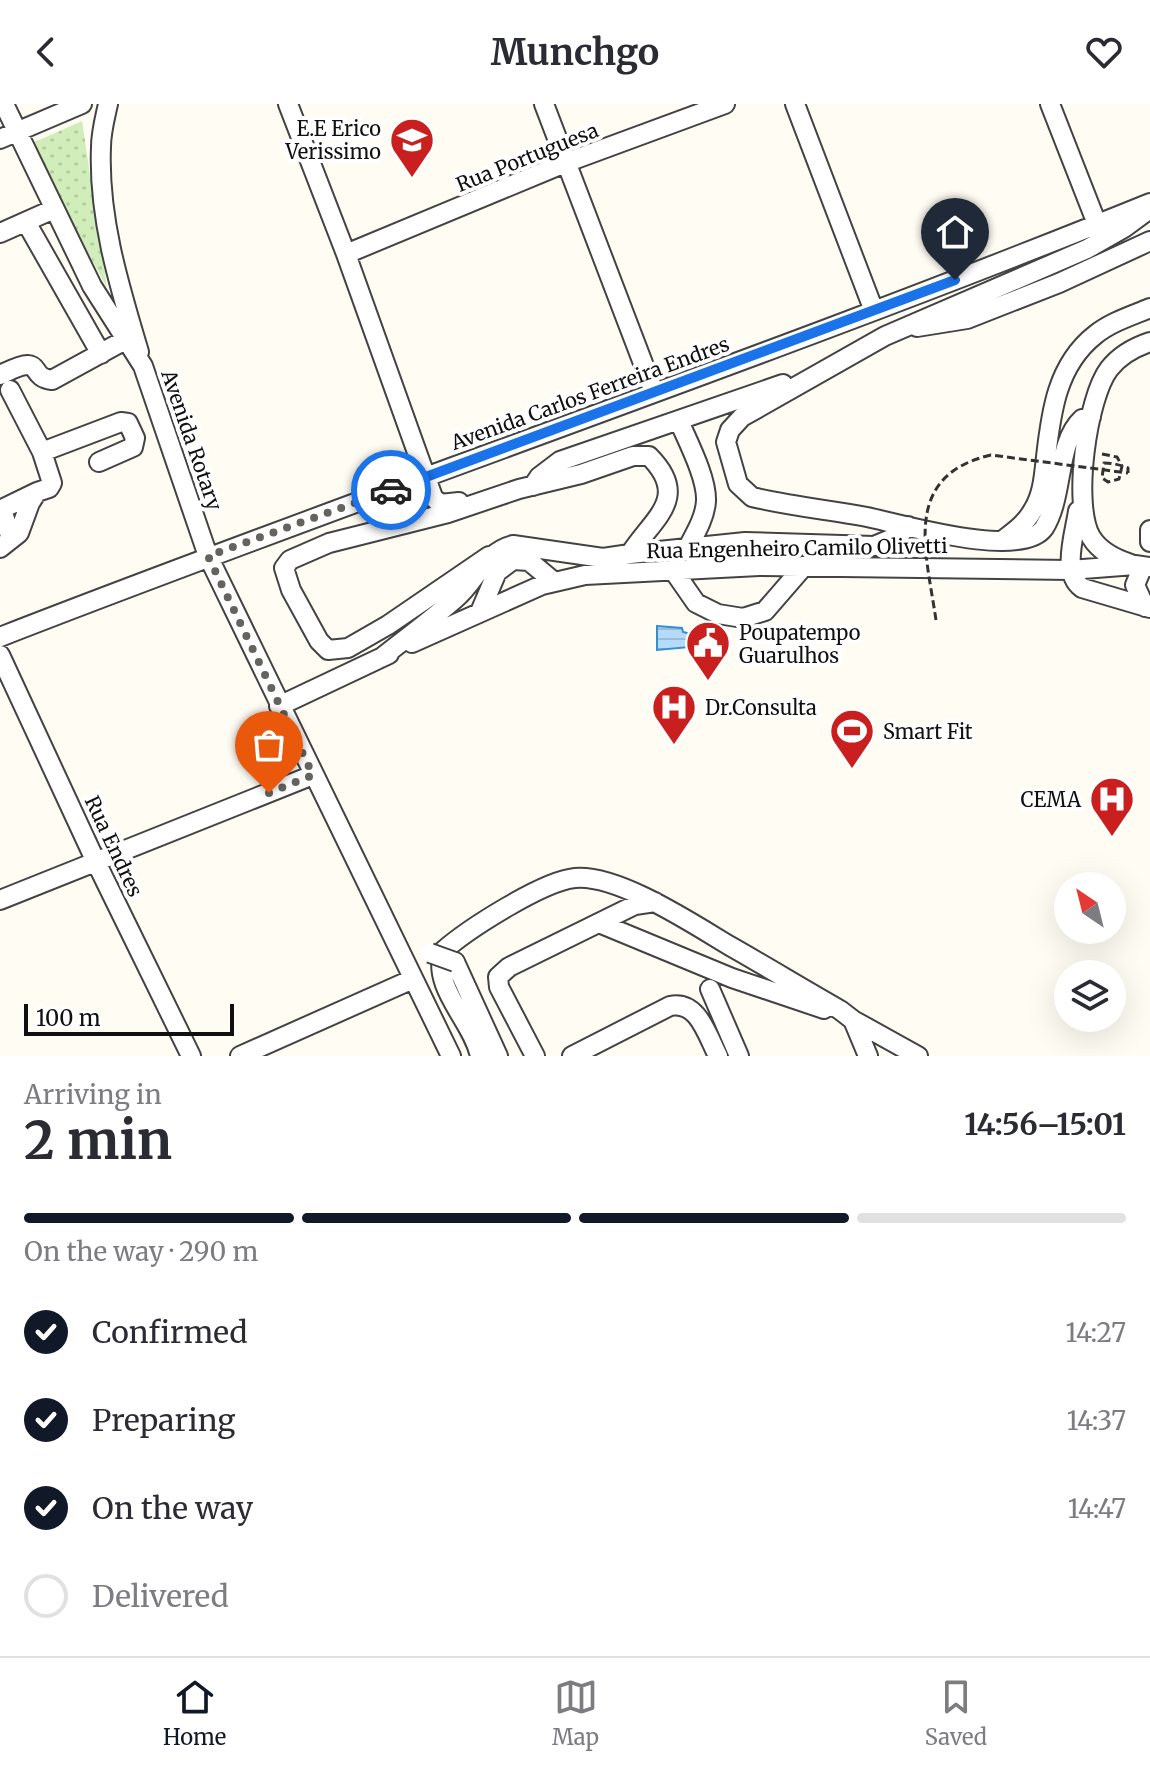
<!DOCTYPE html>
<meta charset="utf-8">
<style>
body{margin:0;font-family:Merriweather,serif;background:#f7f7f7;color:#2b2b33;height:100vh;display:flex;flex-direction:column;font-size:30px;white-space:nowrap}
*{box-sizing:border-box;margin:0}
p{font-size:26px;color:#7c7c81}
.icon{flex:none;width:44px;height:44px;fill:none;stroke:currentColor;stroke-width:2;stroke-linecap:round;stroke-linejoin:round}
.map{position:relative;height:952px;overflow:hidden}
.side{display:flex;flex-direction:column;background:#fff;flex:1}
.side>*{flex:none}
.needle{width:52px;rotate:325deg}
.buttons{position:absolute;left:1054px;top:768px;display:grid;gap:16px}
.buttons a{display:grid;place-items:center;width:72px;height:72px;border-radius:50%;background:#fff;box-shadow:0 8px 32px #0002;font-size:40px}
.scale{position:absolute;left:24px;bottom:20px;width:210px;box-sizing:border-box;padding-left:8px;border:4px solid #101010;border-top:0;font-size:22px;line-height:28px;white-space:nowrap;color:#101010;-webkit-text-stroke:6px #fff;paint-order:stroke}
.pin{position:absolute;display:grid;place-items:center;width:68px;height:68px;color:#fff;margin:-82px -34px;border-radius:50% 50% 50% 0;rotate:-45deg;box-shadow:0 0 8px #0007}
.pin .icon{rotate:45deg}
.courier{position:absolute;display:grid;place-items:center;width:80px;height:80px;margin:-40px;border:6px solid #1a73e8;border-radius:50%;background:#fff;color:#222;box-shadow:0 2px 10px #0007}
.overview em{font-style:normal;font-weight:700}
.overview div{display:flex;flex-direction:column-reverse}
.overview{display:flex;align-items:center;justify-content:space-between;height:136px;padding:0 24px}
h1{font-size:52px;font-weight:700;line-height:60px}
.bar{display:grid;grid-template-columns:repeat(4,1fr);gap:12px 8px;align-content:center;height:96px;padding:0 24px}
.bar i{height:10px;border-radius:6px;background:#e1e1e2}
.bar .selected{background:#111827}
.bar p{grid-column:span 4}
ol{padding:0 24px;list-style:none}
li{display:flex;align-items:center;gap:24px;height:88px}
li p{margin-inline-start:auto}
li .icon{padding:8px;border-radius:50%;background:#111827;color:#fff;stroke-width:4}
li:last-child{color:#7c7c81}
li i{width:44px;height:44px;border:4px solid #e1e1e2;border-radius:50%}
header{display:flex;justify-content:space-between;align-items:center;height:104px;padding:0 24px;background:#fff;font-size:36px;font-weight:700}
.tab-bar{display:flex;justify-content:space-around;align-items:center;height:112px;border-top:2px solid #e1e1e2;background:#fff;font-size:22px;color:#7c7c81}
.tab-bar a{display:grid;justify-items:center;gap:4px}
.tab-bar .selected{color:#111827}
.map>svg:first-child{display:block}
.green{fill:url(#green-dots)}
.water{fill:url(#water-rules);stroke:#378dd5;stroke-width:2}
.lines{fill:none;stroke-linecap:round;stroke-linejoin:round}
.minor-casing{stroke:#434343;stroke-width:22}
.path{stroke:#323232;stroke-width:3;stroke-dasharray:8 4;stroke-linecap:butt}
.minor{stroke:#fff;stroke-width:18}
.minor-bridge-casing{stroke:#434343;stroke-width:22;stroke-linecap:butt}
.path-bridge{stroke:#323232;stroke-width:3;stroke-dasharray:8 4;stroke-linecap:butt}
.minor-bridge{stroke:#fff;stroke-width:18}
.done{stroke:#64635f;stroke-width:8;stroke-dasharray:0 14.4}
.route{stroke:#1a73e8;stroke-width:10}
.labels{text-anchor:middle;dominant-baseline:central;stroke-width:8;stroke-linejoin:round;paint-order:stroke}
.poi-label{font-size:20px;fill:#101010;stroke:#fff;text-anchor:start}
.street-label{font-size:20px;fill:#101010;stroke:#fff}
</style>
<header><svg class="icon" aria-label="back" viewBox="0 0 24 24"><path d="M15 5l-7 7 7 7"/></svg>Munchgo<svg class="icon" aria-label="heart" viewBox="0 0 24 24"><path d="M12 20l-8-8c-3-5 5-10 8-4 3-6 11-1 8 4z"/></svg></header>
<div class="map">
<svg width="1150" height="952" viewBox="0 0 1150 952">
<defs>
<pattern id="green-dots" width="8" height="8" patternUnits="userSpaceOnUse" patternTransform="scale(2)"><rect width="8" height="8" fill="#d1edb9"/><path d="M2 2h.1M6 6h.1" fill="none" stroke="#b2ca9e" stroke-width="1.8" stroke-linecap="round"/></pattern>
<pattern id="water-rules" width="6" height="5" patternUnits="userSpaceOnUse" patternTransform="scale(2)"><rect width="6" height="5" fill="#b4dcfa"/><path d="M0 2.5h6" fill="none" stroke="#9abcd5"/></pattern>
</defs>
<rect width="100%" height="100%" fill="#fffdf3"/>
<!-- green -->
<path class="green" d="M82,17L107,184L30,40Z"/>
<!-- water -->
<path class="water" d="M657,522L682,524L683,528L687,529L701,542L657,546Z"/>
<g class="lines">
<!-- minor casing -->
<g class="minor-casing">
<path id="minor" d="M4,0L92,182L143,262L208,452L451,952
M108,0C105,14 101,28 101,43C98,113 119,181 139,248
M288,0L346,150L433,393L440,400L459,398
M544,0L654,288
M795,0L874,207
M1050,0L1097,120
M0,35L82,0
M26,118L101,250
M0,129L54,105
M346,150L565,59L725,0
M917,223L967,215L1059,179L1150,137
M0,271C48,247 25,273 52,276L125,236
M10,286L42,348
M1091,313L1082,315C1056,339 1064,393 1044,424C1022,456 901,420 867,413C829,406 790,402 752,393L738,380L726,338L730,326L742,313L885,232L1087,145L1124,124L1147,107
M679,317C688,338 707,374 706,397C705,414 695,430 687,445
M533,382L539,373L560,357L783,280
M1078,407C1075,429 1061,469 1082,484L1150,504
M1150,426V438
M11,435L2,405L37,388
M1003,436C1015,427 1026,419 1033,406C1043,390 1044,371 1046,353C1051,308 1057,261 1095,231C1111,218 1131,212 1150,204
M0,444L19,429L30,399L37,388L49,384L52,379L42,348L121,318L128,319L135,334L133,343L99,358
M630,450L745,438L874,442L898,432L908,422
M1131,460C1115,455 1100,448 1091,433C1072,401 1087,294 1109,265C1119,252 1135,243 1150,238
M1143,462L1135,481L1145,503
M673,466L696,499L718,510L743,514L765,507L804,462
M480,508L497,468L513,456L529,457L553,477
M0,533C382,384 770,253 1150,99
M412,539L542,481L585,471L759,462L1070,466L1135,461L1150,463
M0,551L96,758L191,952
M381,554C405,535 431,516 455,495C477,477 483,449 513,441L603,454L630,450C653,414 691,394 649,352H633L581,370L519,385L448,409L329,439L290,456L284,464L291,486L319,537L328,546L348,544L388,521L489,452
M279,602L389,550
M0,796L313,671
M599,819L732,874L824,905
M455,858L498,952
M710,885L739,952
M853,916L868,952
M240,952L413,875
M480,952C472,916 432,885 443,847C468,825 543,777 575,774C618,770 693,820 730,842C767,863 803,885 840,906L853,916L918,952
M535,952L499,883L498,873L509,863L635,801L655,798
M572,952L670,902C698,896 707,931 718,952"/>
</g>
<!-- path -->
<path class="path" d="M1102,350L1117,353L1122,362L1119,375L1108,378L1102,374L1104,359C1113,359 1120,361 1128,364V369"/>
<!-- minor -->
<use href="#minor" class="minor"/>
<!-- minor-bridge casing -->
<g class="minor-bridge-casing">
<path id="minor-bridge" d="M430,849L455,858"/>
</g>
<!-- path-bridge -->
<path class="path-bridge" d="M936,516C926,447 901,372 991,351L1128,369"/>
<!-- minor-bridge -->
<use href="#minor-bridge" class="minor-bridge"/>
</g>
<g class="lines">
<!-- done -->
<path class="done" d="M269,689L313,671L208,452L391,386"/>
<!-- route -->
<path class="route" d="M391,386L955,176"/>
</g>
<!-- icons -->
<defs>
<g id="school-pin" transform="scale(2.3)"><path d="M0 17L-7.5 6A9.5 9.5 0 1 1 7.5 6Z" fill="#c9201f" stroke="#fff"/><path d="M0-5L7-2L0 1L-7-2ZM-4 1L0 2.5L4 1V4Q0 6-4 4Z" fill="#fff"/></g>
<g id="civic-pin" transform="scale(2.3)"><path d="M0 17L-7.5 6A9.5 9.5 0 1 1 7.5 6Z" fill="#c9201f" stroke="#fff"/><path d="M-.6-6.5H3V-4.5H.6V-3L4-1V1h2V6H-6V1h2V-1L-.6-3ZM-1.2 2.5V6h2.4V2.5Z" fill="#fff"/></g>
<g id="hospital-pin" transform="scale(2.3)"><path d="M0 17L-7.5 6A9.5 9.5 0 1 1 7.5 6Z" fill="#c9201f" stroke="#fff"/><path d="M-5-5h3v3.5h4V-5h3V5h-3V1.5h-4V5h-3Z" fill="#fff"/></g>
<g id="stadium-pin" transform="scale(2.3)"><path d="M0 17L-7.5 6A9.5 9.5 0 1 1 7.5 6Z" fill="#c9201f" stroke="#fff"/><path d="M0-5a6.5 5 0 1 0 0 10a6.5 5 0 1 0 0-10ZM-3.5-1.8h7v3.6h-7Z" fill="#fff"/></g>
</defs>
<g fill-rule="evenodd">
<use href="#school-pin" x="412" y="36"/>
<use href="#civic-pin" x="708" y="539"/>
<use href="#hospital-pin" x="674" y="603"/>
<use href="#stadium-pin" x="852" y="627"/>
<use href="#hospital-pin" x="1112" y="695"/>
</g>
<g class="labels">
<!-- poi labels -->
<g class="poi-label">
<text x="381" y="24" text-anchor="end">E.E Erico<tspan x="381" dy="23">Verissimo</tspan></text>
<text x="739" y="528">Poupatempo<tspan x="739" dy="23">Guarulhos</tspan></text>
<text x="705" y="603">Dr.Consulta</text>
<text x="883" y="627">Smart Fit</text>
<text x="1081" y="695" text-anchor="end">CEMA</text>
</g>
<!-- street labels -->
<g class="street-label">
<text transform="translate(527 53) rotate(-22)">Rua Portuguesa</text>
<text transform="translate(590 289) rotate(-20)">Avenida Carlos Ferreira Endres</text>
<text transform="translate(192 336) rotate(71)">Avenida Rotary</text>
<text transform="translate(797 444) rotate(-1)">Rua Engenheiro Camilo Olivetti</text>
<text transform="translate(114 742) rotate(65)">Rua Endres</text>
</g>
</g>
</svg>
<div class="buttons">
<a><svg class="needle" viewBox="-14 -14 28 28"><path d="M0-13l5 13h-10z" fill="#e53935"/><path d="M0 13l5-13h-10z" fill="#7c7c81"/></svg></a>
<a><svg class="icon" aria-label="layers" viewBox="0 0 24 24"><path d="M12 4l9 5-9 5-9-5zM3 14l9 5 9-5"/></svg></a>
</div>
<div class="scale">100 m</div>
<div class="pin" style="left:269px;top:689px;background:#ea580c"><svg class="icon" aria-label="bag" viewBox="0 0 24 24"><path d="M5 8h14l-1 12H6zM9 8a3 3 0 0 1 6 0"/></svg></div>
<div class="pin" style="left:955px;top:176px;background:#1f2937"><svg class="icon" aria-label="home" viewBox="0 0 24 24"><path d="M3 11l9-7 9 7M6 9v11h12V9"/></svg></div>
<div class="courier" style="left:391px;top:386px"><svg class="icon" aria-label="car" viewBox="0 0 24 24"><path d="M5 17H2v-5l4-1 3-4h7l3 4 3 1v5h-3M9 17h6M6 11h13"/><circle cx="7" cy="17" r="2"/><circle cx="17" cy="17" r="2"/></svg></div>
</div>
<section class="side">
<div class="overview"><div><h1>2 min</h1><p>Arriving in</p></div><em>14:56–15:01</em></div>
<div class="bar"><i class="selected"></i><i class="selected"></i><i class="selected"></i><i></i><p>On the way · 290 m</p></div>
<ol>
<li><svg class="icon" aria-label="check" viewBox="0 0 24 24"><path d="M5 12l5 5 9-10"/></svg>Confirmed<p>14:27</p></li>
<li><svg class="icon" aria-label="check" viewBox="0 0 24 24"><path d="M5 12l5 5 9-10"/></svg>Preparing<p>14:37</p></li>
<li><svg class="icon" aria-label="check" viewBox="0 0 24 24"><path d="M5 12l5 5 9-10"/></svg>On the way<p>14:47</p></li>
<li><i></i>Delivered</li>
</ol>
</section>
<nav class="tab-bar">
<a class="selected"><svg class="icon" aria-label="home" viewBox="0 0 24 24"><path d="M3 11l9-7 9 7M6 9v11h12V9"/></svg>Home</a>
<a><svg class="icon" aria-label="map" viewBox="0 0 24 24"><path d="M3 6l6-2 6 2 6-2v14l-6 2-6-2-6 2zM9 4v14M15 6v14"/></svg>Map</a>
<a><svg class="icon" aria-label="saved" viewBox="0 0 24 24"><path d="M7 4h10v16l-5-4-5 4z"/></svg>Saved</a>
</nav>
